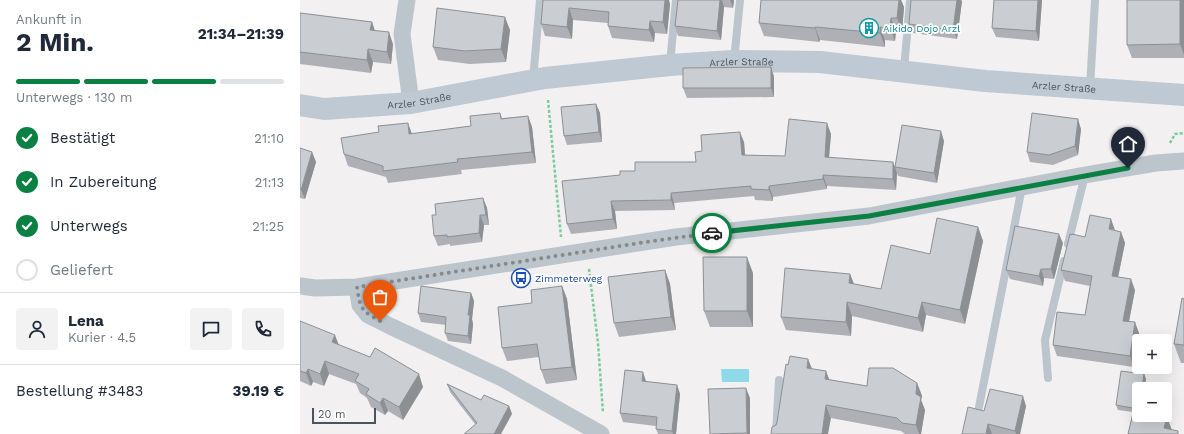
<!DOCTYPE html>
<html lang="de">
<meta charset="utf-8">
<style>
body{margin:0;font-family:"Work Sans",sans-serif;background:#f2f2f3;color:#1f2937;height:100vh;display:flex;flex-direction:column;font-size:15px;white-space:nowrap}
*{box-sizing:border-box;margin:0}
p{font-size:13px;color:#747a83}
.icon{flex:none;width:22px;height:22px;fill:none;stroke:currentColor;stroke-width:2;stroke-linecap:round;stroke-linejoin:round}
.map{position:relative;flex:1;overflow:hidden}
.details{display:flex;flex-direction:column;background:#fff;width:300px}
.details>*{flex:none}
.fabs{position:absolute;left:832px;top:334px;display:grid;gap:8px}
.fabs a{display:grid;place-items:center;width:40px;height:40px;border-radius:4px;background:#fff;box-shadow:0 4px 16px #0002;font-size:20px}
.scale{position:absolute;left:12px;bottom:10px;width:64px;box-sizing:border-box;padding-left:4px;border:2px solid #49545d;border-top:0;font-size:11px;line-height:14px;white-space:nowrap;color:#49545d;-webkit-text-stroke:3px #fff;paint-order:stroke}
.pin{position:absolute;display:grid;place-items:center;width:34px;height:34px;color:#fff;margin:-41px -17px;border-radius:50% 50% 50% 0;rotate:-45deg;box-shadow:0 0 4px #0007}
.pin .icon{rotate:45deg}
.courier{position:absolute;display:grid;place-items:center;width:40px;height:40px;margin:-20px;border:3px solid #0b8043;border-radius:50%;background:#fff;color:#222;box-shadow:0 1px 5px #0007}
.headline em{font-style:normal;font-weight:700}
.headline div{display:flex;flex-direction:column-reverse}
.headline{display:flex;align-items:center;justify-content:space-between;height:68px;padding:0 16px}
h1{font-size:26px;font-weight:700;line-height:30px}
.bar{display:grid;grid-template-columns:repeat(4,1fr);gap:6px 4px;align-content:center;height:48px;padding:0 16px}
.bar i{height:5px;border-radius:3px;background:#e0e1e3}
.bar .selected{background:#0b8043}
.bar p{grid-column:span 4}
.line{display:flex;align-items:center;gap:10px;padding:0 16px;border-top:1px solid #e0e1e3}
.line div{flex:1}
.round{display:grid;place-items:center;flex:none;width:42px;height:42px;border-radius:4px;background:#f2f2f3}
ol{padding:0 16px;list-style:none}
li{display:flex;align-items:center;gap:12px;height:44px}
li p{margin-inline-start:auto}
li .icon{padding:4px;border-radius:50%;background:#0b8043;color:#fff;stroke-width:4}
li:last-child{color:#747a83}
li i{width:22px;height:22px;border:2px solid #e0e1e3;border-radius:50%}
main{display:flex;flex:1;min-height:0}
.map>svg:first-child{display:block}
.water{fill:#8fdae9}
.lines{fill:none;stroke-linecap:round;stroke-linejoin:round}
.path{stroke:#7acb9f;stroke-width:2.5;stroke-dasharray:3 2;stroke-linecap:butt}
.lane{stroke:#bcc5cc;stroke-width:8}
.street{stroke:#bcc5cc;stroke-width:17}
.secondary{stroke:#bfc9d3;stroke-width:22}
.wall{fill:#aeb0b5}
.shaded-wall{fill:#8d9093}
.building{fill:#cacdd2;stroke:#8d9093}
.done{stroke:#848b90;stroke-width:4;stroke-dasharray:0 7.2}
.route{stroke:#0b8043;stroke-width:5}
.labels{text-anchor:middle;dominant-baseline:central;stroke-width:3.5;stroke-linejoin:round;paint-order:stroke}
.culture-label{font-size:10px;fill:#0d838f;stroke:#fff;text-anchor:start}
.street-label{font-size:10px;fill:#49545d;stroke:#fff}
.transit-label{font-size:10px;fill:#164399;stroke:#fff;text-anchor:start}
</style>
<main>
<section class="details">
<div class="headline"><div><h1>2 Min.</h1><p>Ankunft in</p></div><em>21:34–21:39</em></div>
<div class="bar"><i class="selected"></i><i class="selected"></i><i class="selected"></i><i></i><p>Unterwegs · 130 m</p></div>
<ol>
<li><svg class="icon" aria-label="check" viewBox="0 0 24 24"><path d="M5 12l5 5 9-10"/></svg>Bestätigt<p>21:10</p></li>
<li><svg class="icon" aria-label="check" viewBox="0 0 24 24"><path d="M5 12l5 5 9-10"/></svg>In Zubereitung<p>21:13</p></li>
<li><svg class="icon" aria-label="check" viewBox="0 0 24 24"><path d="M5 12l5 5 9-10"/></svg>Unterwegs<p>21:25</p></li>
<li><i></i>Geliefert</li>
</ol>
<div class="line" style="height:72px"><a class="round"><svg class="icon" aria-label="person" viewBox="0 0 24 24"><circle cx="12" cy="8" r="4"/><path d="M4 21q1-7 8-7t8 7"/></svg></a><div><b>Lena</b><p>Kurier · 4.5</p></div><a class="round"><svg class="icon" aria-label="chat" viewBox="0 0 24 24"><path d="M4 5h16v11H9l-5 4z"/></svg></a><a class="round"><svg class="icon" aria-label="phone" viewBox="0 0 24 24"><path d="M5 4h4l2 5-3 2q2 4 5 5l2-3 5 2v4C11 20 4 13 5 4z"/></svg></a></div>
<div class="line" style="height:52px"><div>Bestellung #3483</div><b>39.19 €</b></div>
</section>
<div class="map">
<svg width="884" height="434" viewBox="0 0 884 434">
<rect width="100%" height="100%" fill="#f2f0f0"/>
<!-- water -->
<path class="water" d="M421,369H449V382H422Z"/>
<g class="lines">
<!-- path -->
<path class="path" d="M248,100L261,237
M870,143L875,134L884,133
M289,269L298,343L303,413"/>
<!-- lane -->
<path class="lane" d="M434,61L440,0
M370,64L376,0
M604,70L610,0
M233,80L240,0
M790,88L795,0
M768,244L785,175
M748,378L745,340L764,261
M679,407L722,187
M476,434L479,380"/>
<!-- street -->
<path class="street" d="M107,0L102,34L111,103
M0,286L15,288L57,287L376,237L569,216L785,175L856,163L884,161
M57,287L60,305L68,315L92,327L202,378L301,434"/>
<!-- secondary -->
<path class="secondary" id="s1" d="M0,105L24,109L111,103L245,78L370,65L433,61L520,62L685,81L884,95"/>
</g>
<!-- wall -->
<path class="wall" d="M243,0L370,4L367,34L355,33L354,42L312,38L308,26V23L273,20L272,39L245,36L241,24Z
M378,0H434L433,8L424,7L421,40L378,36L375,26Z
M461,0H601L604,7L602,32L596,31L595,41L585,40V47L520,40L519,42L464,36L459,23Z
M694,0H742L739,41L696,37L692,28Z
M884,0V58H832L827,45Z
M662,1L657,39L613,33L609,24Z
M0,13L72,22L74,30L93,44L91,64L73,62L71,73L0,64Z
M210,30L206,62L170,64L138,60L133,47Z
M471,67L474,77V97L387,98L383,88Z
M296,104L300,113L302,142L267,145L264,136Z
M200,113L202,118L228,116L232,127L236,163L161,170L162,174L88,183L86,177L48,166L44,154L112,134L171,126Z
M781,129L778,155L753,165L730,162L727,152Z
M531,134L529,158L595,166L644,141L637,183L598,176L597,173L596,190L527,186V189L473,197V201L455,200L454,196L374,203L375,210L315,211L317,229L271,234L267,224L320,175L335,171L396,162L402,151L444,142L445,155L485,156Z
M0,148L12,152L16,162L5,199L0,198Z
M183,198L187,208L189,225H184L182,242L150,246V244L138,246L134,236L136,215Z
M678,227L683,241L665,324L626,315L623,332L552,316L551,336L486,330L481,317L550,274L554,284L581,289L630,254Z
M815,231L821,232L825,243L818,277L835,290L829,321L839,333L834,367L757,356L753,345L785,315L790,286L765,281L761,270L785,237Z
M763,243L754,279L744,278L743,286L710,279L706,270Z
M365,270L370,284L376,330L319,337L314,323Z
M453,273V327H410L404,311Z
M262,286L267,299L277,380L246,384L241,370L239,357L207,361L202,348L232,303Z
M171,293L174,301L172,319L173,324L171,344L148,341L145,333L146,325L121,322L118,313Z
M884,299V363H881L874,344Z
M0,321L39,345L123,387L103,420L88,411L85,415L71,407L67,398L60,393L56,384L29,374L24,386L13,382L11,386L0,381Z
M512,369L530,380L567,386L617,383L622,396L621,400L625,410L621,434H605L601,431L531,418Z
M844,374L846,379L839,415L867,417L871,430L878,431L879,434H828L833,412L818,410L816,405Z
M346,381V382L377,385L380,394L376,434H358L356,429V426L323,422L320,413Z
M147,384L181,400L209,406L212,414L175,424L150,392Z
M450,398V434H410Z
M726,406L720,434H662L684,411Z"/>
<!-- shaded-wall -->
<path class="shaded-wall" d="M365,0H369L370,4L367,34L363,22Z
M420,0H422L424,7L421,40L417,31Z
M430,0H434L433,8Z
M599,0H601L604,7L602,32L597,18Z
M657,0H661L662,1L657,39L653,30Z
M738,0H742L739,41L736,31Z
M880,0H884V55L880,44Z
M269,8L273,20L272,39L267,27Z
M205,17L210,30L206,62L201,49Z
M591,18L596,31L595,41L590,28Z
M350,21L355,33L354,42L349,30Z
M72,22L76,34L70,30Z
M515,27L520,40L519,42L515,28Z
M580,27L585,40V47L580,33Z
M89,32L93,44L91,64L87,52Z
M68,49L73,62L71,73L67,60Z
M471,67L474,77V97L471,88Z
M296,104L300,113L302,142L299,132Z
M228,116L232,127L236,163L232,152Z
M778,119L781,129L778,155L775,146Z
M108,123L112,134H109Z
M527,123L531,134L528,168L525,157Z
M641,131L644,141L637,183L634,173Z
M440,132L444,142L446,166L442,155Z
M12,152L16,162L5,199L1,190Z
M593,162L597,173L596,190L593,179Z
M523,175L527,186V189L523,179Z
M469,186L473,197V201L469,190Z
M371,193L374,203L375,210L371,200Z
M183,198L187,208L189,225L186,215Z
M311,201L315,211L317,229L313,219Z
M180,215L184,225L182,242L179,233Z
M811,219L815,230L809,229Z
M678,227L683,241L665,324L660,310Z
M821,232L825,243L816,287L812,276Z
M759,234L763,243L754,279L751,269Z
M447,257L453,273V327L447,311Z
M741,269L744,278L743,286L739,276Z
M365,270L370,284L376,330L371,317Z
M550,274L555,287L549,283Z
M831,279L835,290L827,332L823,321Z
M262,286L267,299L277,380L272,367Z
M171,293L174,301L172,319L173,324L171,344L168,336V315Z
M547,302L552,316L551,336L546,322Z
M622,302L626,315L623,332L618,318Z
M835,322L839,333L834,367L830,356Z
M35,335L40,348L32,342Z
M508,359L513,371L507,368Z
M25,361L29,374L24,386L20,374Z
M8,369L13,382L11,386L6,373Z
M526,371L531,384L525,379Z
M343,372L346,381L345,390L342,381Z
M119,374L123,387L103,420L99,407Z
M844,374L846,379L844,389H842Z
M617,383L622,396L621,400L625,410L621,434H619L616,425V394Z
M377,385L380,394L376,434H373L372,431Z
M446,388L450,398V434H447V433Z
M723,396L726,406L720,434H716L715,431Z
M83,398L88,411L85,415L80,403Z
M526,405L531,418L528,434H522Z
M209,406L212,414L201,434H194Z
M867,417L872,430L864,428Z
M688,424L692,434H686Z"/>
<!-- building -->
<path class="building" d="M243,0H365L363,22L350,21L349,30L308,26L309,12L269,8L267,27L241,24Z
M378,0H420L417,31L375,26Z
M461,0H599L597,18H591L590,28L580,27V33L515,27V28L459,23Z
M611,0H657L653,30L609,24Z
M694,0H738L736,31L692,28Z
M827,0H880V44L827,45Z
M137,8L205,17L201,49L165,51L133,47Z
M0,13L72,22L70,30L89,32L87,52L68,49L67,60L0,52Z
M471,67V88H383V68Z
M296,104L299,132L264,136L261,107Z
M200,113L201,119L228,116L232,152L157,159L158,162L83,171V166L44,154L41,138L79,132L78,126L108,123L109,134L171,126L170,116Z
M732,113L778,119L775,146L749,155L727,152Z
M489,119L527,123L525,157L593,162V179L523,175V179L469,186V190L451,189V186L371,193V200L311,201L313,219L267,224L262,181L320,175V171H335V162H396L395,152L402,151L401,135L440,132L442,155L485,156Z
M602,125L641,131L634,173L595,167Z
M0,148L12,152L1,190L0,189Z
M183,198L186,215H180L179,233L147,237V235L134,236L132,215H136L135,204Z
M790,215L811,219L809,229L821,232L812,276L831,279L823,321L835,322L830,356L753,345L757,312L785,315L792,276L761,270L770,234L772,235V234L785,237Z
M637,218L678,227L660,310L622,302L618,318L547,302L546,322L481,317L485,268L550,274L549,283L581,289L591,245L630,254Z
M715,226L759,234L751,269H741L739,276L706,270Z
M403,257H447V311H404Z
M365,270L371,317L314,323L308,277Z
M121,286L171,293L168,315H170L168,336L145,333L146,317L118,313Z
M262,286L272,367L241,370L237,344L202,348L198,307L232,303L231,290Z
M882,298L884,299V345L874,344Z
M0,321L35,335L32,342L70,357L75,348L119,374L99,407L83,398L80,403L66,394L69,389L55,381L59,374L25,361L20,374L8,369L6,373L0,371Z
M490,356L508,359L507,368L526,371L525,379L567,386L569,368H593L617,383L616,394L621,397L616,425L602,423L597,418L526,405L522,434H471L472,427L476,425L477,422L486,364L488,365Z
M325,370L343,372L342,381L377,385L372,431L356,429L357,417L320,413Z
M821,371L844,374L842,389H839L838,409L816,405Z
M147,384L181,400L184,395L209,406L194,434H164L177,423Z
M446,388L447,433L410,434L408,389Z
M690,389L723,396L715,431L688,424L686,434H662L668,407L684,411Z
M834,409L839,410V415H858L867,417L864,428L878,431L877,434H828Z"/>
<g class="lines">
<!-- done -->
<path class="done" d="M80,321C61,311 60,308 57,287L346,242L412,233"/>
<!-- route -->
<path class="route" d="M412,233L569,216L828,168"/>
</g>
<!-- icons -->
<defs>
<g id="building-ring" transform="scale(1)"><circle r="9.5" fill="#fff" stroke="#0f9aa8" stroke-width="1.5"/><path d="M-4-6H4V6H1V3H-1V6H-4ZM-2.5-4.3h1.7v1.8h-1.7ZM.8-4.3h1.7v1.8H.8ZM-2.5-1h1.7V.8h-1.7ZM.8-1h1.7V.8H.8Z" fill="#0f9aa8"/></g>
<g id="bus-ring" transform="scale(1)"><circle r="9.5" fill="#fff" stroke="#1a4fb4" stroke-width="1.5"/><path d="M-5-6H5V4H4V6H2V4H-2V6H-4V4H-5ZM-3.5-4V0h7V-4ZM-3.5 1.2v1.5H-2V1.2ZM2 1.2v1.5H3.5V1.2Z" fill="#1a4fb4"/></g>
</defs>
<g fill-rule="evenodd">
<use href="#building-ring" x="569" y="28"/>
<use href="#bus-ring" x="221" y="278"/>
</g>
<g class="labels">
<!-- culture labels -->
<g class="culture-label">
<text x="583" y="28">Aikido Dojo Arzl</text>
</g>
<!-- street labels -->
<g class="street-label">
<text stroke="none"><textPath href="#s1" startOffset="445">Arzler Straße</textPath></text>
<text stroke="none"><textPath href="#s1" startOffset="769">Arzler Straße</textPath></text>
<text stroke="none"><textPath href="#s1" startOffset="120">Arzler Straße</textPath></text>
</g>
<!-- transit labels -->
<g class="transit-label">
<text x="235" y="278">Zimmeterweg</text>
</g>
</g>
</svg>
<div class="fabs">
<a>+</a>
<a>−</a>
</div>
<div class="scale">20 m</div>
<div class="pin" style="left:80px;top:321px;background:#ea580c"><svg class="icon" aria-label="bag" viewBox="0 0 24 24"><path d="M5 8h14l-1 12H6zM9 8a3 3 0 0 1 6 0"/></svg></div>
<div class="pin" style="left:828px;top:168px;background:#1f2937"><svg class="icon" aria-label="home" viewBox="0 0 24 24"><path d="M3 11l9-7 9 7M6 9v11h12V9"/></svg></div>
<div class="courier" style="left:412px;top:233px"><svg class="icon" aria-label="car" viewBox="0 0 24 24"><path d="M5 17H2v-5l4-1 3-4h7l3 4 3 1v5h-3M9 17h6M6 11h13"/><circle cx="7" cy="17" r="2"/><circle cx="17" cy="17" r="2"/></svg></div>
</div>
</main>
